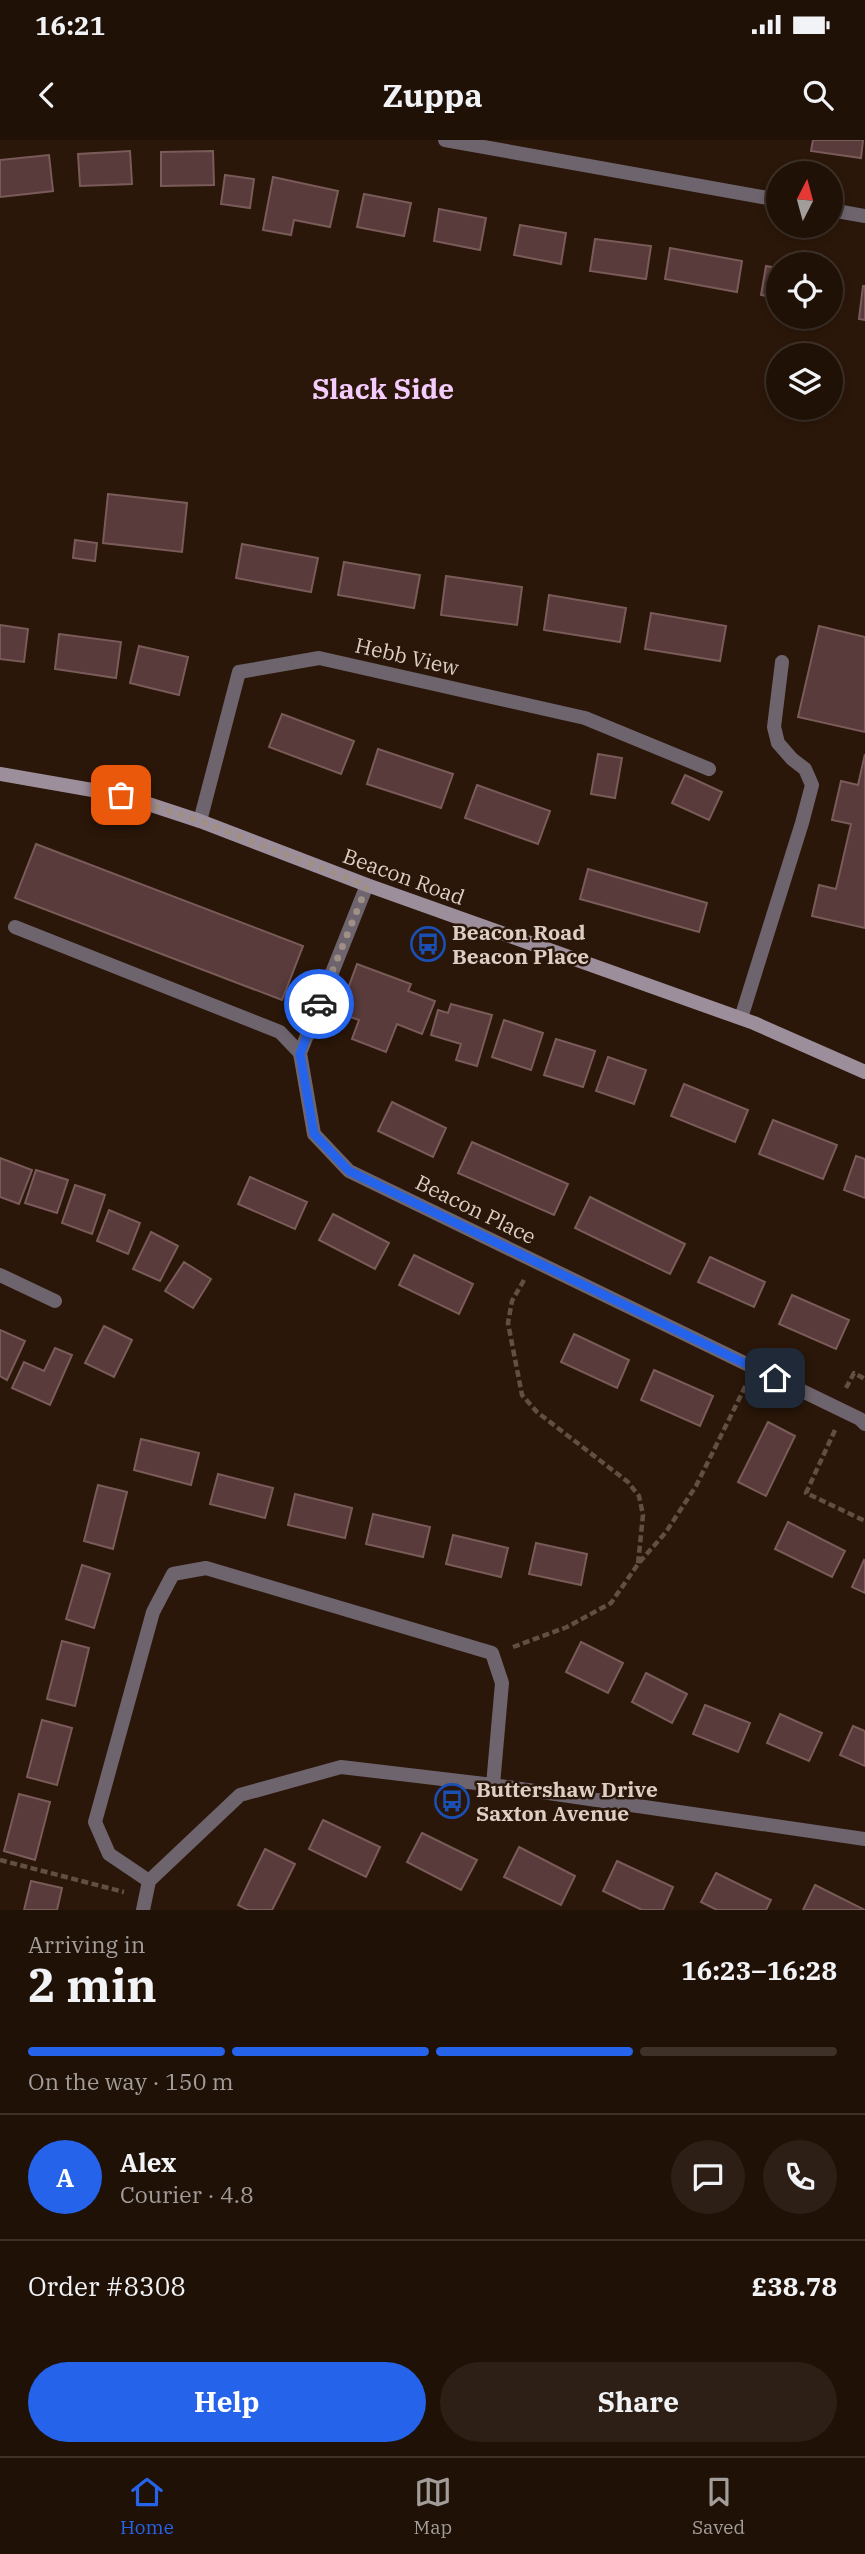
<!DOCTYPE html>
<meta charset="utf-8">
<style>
body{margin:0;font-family:"IBM Plex Serif",serif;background:#2d1f15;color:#f1f3f6;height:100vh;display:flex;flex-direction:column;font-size:26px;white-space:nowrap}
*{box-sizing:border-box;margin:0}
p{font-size:23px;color:#a29d9b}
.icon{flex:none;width:38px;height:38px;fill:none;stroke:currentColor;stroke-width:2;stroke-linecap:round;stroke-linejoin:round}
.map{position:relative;height:1770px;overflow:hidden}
.panel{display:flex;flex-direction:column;background:#201107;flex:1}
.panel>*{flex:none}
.needle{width:46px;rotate:6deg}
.buttons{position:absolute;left:766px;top:21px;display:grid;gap:14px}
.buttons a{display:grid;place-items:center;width:77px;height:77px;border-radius:50%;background:#201107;box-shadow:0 4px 10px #0003,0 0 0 2px #3d3128;font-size:35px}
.pin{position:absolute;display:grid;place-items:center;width:60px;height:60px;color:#fff;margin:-30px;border-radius:14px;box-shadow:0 4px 10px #0006}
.courier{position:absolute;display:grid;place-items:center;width:70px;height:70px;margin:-35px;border:5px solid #2563eb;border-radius:50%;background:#fff;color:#222;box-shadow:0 2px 9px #0007}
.headline em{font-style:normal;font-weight:700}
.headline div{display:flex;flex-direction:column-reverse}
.headline{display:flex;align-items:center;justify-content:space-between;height:119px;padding:0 28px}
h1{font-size:46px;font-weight:700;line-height:52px}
.bar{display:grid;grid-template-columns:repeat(4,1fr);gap:10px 7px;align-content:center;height:84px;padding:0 28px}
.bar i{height:9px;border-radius:5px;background:#3d3128}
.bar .current{background:#2563eb}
.bar p{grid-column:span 4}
.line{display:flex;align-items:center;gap:18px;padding:0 28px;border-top:2px solid #3d3128}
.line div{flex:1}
.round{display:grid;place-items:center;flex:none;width:74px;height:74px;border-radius:37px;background:#2d1f15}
.button{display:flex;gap:14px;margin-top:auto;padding:14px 28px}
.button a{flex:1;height:80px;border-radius:42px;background:#2563eb;color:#fff;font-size:28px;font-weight:700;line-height:80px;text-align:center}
.button a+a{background:#2d1f15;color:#f1f3f6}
.status{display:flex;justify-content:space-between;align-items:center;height:49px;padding:0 35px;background:#201107;direction:ltr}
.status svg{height:19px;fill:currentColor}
header{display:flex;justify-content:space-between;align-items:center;height:91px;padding:0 28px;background:#201107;font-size:32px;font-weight:700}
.dock{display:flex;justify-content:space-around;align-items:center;height:98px;border-top:2px solid #3d3128;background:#201107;font-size:19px;color:#a29d9b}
.dock a{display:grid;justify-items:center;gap:4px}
.dock .current{color:#2563eb}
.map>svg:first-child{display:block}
.building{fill:#583b3a;stroke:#795b59;stroke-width:2}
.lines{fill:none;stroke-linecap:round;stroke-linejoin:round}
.path{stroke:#614f42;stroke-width:4.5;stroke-dasharray:7 3.5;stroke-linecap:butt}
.service{stroke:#6e646d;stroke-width:14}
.minor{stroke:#6e646d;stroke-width:14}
.secondary{stroke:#9d8e9c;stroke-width:14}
.done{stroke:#9f8f84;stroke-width:7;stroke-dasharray:0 12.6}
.route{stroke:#2563eb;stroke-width:9}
.labels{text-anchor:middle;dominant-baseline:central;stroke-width:5;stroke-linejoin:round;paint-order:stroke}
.street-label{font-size:21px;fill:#ddcfc6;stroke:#2b1709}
.poi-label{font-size:21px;font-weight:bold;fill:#ddcfc6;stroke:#2b1709;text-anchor:start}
.district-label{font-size:28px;font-weight:bold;fill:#f5ccfe;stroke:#2b1709}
</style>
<div class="status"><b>16:21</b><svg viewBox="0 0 49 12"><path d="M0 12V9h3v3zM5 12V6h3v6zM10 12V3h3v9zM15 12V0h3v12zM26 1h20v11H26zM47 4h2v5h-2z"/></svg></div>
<header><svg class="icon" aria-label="back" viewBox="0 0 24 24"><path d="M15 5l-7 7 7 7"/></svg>Zuppa<svg class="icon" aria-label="search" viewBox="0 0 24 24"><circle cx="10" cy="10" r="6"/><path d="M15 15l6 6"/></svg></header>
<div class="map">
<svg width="865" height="1770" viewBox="0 0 865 1770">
<rect width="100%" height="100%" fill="#2b1709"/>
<!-- building -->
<path class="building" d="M813,0H863L861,18L811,11Z
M130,11L132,44L80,46L78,14Z
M213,11L214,45L161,46V12Z
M49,15L53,51L0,57V20Z
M225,35L254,39L250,68L221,64Z
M273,37L338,51L330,87L294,80L291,95L263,90Z
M364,54L411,63L404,96L357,87Z
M439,69L486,78L480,110L434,101Z
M520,85L566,93L561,124L514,115Z
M595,99L651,106L646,139L590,131Z
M670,108L742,121L737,152L665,139Z
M766,126L779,128V158L761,155Z
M831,138L840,140L835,168H831Z
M863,146H865V180L859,179Z
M108,354L187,363L182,412L103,403Z
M75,400L97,403L95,421L73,418Z
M242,404L318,418L311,452L236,438Z
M344,422L420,435L414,468L338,455Z
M446,436L522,447L517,485L441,475Z
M549,455L626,468L620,502L544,490Z
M651,473L726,486L720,521L645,509Z
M0,485L28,489L24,522L0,519Z
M819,486L865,497V592L798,577Z
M59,494L121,502L116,538L55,529Z
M139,506L188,517L179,555L130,543Z
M282,574L354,601L341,634L269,607Z
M378,609L453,634L441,668L367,644Z
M598,614L622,618L615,658L591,654Z
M865,614V788L812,776L819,745L836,749L851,684L832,680L841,641L858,645Z
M685,635L722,652L709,680L672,663Z
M477,645L550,671L538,704L465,678Z
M36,704L303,806L282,860L15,758Z
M588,729L707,763L699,792L580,759Z
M357,824L411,844L408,851L435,861L422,894L397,884L386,912L352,899L359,880L339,873Z
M451,864L492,875L477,926L456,920L461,904L431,895L438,870L448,873Z
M504,880L543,893L531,930L492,917Z
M556,899L595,911L583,947L544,935Z
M608,917L646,930L634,964L596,951Z
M684,944L748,970L735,1002L671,976Z
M392,962L446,988L433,1017L378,991Z
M773,980L837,1005L823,1039L759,1014Z
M472,1002L568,1044L554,1075L458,1033Z
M856,1016L865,1019V1058L844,1050Z
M0,1018L32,1030L19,1064L0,1057Z
M36,1030L68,1040L57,1073L25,1063Z
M250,1037L307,1062L295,1089L238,1064Z
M75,1045L105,1055L92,1094L62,1083Z
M590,1057L685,1104L670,1134L575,1088Z
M109,1070L140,1083L128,1114L97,1101Z
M333,1074L389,1103L375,1129L319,1100Z
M151,1092L178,1106L160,1141L133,1129Z
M414,1115L473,1144L459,1174L399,1145Z
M710,1117L765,1142L754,1167L698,1142Z
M184,1122L211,1139L193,1168L165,1151Z
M792,1155L849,1180L836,1209L779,1184Z
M104,1186L132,1200L114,1237L85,1223Z
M0,1190L25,1201L7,1240L0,1236Z
M574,1194L629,1220L617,1248L561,1222Z
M55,1208L72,1215L50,1265L12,1248L24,1222L44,1231Z
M654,1230L713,1256L700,1286L641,1260Z
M768,1282L795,1296L766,1356L738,1342Z
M141,1299L199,1313L191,1345L134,1330Z
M218,1334L273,1348L265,1378L210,1364Z
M98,1345L127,1352L113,1409L84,1401Z
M295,1354L352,1368L345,1398L288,1385Z
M373,1374L430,1387L423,1417L366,1404Z
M788,1382L845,1411L832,1437L775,1409Z
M453,1395L508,1408L501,1437L446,1424Z
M536,1403L587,1414L581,1445L529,1434Z
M864,1420L865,1421V1453L852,1447Z
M82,1425L110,1434L94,1488L66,1479Z
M62,1501L89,1508L75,1566L47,1559Z
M581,1502L623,1523L608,1553L566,1532Z
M646,1533L687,1554L672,1583L632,1562Z
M705,1565L750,1583L738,1612L693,1594Z
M780,1574L822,1593L809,1621L767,1603Z
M42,1580L72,1588L57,1645L27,1637Z
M853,1586L865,1591V1626L840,1615Z
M19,1654L50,1662L35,1720L4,1711Z
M323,1680L380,1707L366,1737L309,1709Z
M422,1693L477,1720L461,1750L407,1722Z
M519,1707L575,1736L561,1765L504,1737Z
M265,1709L295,1724L272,1770H248L238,1765Z
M617,1721L673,1747L663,1770H642L603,1751Z
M716,1733L771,1760L766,1770H717L701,1762Z
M31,1741L62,1748L57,1770H24Z
M815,1745L865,1770H803Z"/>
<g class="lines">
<!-- path -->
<path class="path" d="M524,1140L512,1161L508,1183L522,1255L537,1272L628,1342L639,1356L643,1375L638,1424
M846,1248L854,1233L865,1239
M835,1290L806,1353L865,1381
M513,1507L567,1487L611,1463L638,1424L666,1392L696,1346L746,1245
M0,1720L124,1752"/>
<!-- service -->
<path class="service" d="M15,787L280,892L300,913
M741,878L802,683L812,645L805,629L792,619L778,603L774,587L782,522"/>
<!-- minor -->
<path class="minor" d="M445,0L779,60
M831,70L865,76
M200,681L239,532L319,518L585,578L709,629
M367,745L300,913L314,994L349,1031L860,1279L865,1284
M0,1135L55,1161
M149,1741L109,1714L95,1682L153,1472L173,1434L206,1428L492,1513L502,1543L493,1645
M143,1770L149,1741L240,1655L341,1627L493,1645L865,1699"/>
<!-- secondary -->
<path class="secondary" d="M0,634L121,655L200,681L367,745L754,883L865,932"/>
</g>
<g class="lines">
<!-- done -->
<path class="done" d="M121,655L200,681L367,746L319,864"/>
<!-- route -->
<path class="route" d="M319,864L300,914L314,994L349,1031L775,1238"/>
</g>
<!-- icons -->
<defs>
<g id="bus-ring" transform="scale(1.75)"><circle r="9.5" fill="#2b1709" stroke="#1a4fb4" stroke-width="1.5"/><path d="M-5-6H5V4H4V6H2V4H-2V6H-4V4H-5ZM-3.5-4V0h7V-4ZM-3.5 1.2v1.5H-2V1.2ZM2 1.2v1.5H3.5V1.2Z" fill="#1a4fb4"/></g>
</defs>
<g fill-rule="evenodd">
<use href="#bus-ring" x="428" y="804"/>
<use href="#bus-ring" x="452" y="1661"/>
</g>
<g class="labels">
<!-- street labels -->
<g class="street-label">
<text transform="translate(407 516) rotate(13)">Hebb View</text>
<text transform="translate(404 736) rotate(20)">Beacon Road</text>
<text transform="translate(476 1069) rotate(26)">Beacon Place</text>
</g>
<!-- poi labels -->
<g class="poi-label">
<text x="452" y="792">Beacon Road<tspan x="452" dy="24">Beacon Place</tspan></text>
<text x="476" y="1649">Buttershaw Drive<tspan x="476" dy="24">Saxton Avenue</tspan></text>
</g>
<!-- district labels -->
<g class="district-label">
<text x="383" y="248">Slack Side</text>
</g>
</g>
</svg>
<div class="buttons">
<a><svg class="needle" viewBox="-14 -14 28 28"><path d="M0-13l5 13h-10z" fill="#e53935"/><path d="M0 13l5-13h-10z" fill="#a29d9b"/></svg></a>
<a><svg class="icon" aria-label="locate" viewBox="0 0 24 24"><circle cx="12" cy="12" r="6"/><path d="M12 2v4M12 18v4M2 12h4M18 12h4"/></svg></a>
<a><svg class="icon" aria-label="layers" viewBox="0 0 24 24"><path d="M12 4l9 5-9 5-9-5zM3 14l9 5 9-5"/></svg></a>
</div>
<div class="pin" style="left:121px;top:655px;background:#ea580c"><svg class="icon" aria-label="bag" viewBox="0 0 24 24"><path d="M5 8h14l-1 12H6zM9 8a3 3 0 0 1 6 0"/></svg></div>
<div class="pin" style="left:775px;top:1238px;background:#1f2937"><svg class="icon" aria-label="home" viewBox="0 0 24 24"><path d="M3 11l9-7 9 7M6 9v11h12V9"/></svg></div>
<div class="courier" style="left:319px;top:864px"><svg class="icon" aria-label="car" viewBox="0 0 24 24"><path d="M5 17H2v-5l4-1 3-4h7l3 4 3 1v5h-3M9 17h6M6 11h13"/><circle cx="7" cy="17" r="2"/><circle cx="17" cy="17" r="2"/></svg></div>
</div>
<section class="panel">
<div class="headline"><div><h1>2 min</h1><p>Arriving in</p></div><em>16:23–16:28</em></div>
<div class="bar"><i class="current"></i><i class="current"></i><i class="current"></i><i></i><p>On the way · 150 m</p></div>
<div class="line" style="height:126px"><b class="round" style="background:#2563eb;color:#fff">A</b><div><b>Alex</b><p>Courier · 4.8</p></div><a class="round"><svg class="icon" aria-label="chat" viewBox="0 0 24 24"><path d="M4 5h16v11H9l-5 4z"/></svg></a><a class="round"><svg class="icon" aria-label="phone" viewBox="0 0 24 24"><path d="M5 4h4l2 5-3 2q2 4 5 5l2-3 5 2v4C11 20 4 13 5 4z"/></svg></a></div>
<div class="line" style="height:91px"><div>Order #8308</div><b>£38.78</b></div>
<div class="button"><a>Help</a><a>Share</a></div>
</section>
<nav class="dock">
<a class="current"><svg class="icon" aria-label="home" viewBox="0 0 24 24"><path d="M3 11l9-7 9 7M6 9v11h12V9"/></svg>Home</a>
<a><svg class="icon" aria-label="map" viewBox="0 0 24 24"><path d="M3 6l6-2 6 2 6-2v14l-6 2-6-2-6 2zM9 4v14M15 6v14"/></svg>Map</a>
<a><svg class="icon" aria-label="saved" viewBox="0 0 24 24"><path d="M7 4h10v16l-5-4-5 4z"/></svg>Saved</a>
</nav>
